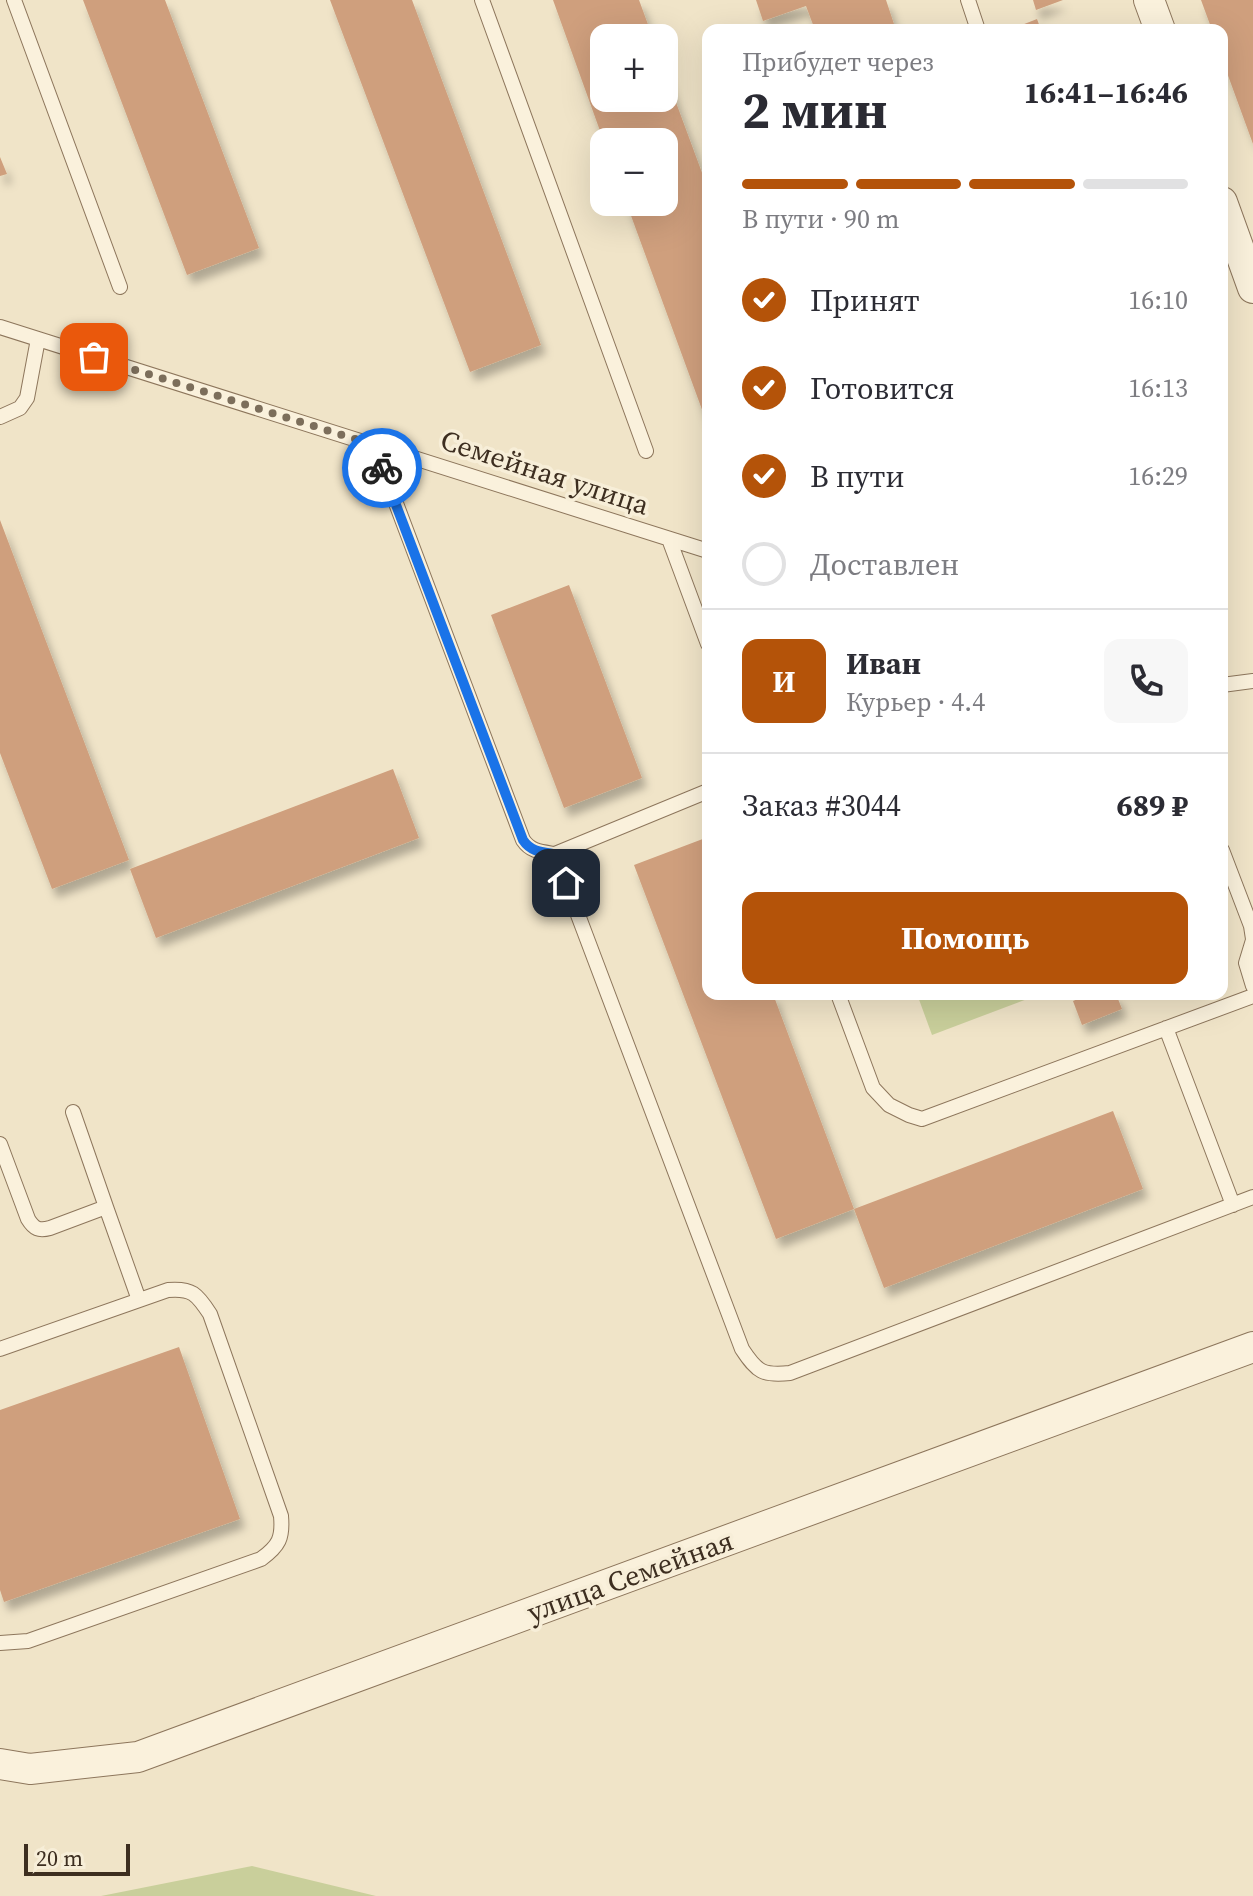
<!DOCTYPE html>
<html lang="ru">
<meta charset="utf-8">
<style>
body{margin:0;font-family:"Source Serif 4",serif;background:#f7f7f7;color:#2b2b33;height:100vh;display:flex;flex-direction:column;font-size:30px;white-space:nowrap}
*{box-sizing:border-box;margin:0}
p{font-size:26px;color:#7c7c81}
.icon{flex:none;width:44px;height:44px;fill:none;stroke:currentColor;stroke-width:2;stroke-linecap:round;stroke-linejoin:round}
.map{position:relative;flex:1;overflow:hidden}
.panel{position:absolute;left:702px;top:24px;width:526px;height:976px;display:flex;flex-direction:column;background:#fff;border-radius:16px;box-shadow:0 8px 32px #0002}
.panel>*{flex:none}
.tools{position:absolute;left:590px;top:24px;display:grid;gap:16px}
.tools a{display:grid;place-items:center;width:88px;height:88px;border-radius:16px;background:#fff;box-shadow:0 8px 32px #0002;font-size:40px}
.scale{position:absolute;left:24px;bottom:20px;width:106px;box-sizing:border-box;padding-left:8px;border:4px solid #3d2e20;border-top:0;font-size:22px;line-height:28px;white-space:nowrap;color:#3d2e20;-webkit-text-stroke:6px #f7eed8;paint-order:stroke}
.pin{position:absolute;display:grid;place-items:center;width:68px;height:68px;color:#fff;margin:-34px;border-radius:16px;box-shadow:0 4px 12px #0006}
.courier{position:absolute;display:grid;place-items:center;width:80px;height:80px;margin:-40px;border:6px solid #1a73e8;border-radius:50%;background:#fff;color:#222;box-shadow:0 2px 10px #0007}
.head em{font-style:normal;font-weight:700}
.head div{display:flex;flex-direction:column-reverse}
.head{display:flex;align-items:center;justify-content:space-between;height:136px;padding:0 40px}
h1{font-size:52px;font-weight:700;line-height:60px}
.bar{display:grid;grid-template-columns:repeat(4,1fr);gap:12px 8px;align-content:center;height:96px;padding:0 40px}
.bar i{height:10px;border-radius:6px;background:#e1e1e2}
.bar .current{background:#b45309}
.bar p{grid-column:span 4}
.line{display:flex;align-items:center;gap:20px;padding:0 40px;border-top:2px solid #e1e1e2}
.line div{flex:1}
.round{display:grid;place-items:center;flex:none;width:84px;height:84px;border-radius:16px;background:#f7f7f7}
ol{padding:0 40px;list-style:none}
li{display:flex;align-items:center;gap:24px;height:88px}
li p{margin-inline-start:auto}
li .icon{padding:8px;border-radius:50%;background:#b45309;color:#fff;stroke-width:4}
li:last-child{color:#7c7c81}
li i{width:44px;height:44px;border:4px solid #e1e1e2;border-radius:50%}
.primary-button{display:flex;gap:16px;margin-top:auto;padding:16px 40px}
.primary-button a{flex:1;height:92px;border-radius:16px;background:#b45309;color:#fff;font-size:32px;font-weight:700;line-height:92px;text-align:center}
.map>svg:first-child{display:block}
.green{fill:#c9cf9b}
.building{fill:#cf9f7d;filter:url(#shadow)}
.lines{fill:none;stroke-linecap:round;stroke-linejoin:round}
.service-casing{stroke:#8d765c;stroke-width:16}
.minor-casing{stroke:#8d765c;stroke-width:32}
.service{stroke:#faf1dc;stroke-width:14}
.minor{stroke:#faf1dc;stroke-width:30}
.done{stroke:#7c6e5b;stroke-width:8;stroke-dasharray:0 14.4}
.route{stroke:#1a73e8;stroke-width:10}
.labels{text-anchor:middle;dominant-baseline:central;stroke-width:7;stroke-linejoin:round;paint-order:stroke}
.street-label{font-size:28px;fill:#3d2e20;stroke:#f7eed8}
</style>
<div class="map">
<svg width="1253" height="1896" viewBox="0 0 1253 1896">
<defs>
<filter id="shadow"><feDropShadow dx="5" dy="9" stdDeviation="4" flood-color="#0004"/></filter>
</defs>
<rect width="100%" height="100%" fill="#f0e4c8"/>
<!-- green -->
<path class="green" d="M917,994H1034L1035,996L932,1035Z
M252,1866L376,1896H101Z"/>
<!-- building -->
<path class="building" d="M83,0H165L259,248L187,275Z
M330,0H412L541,345L470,372Z
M553,0H639L653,38H604V98H664V70L708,189V426L626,202H664V142H604Z
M756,0H886L896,30H815L806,6L763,21Z
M1033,0H1063L1036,10Z
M1201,0H1253V144L1222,59V30H1212Z
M1037,19L1041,30H1009Z
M0,157L7,174L0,176Z
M0,520L129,860L52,889L0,753Z
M569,585L642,778L564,808L491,615Z
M393,769L419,838L156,938L130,869Z
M708,837V994H773L854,1209L1113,1111L1143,1189L884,1288L854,1209L776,1239L634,865Z
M1090,994H1116L1122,1009L1082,1025L1073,1001Z
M179,1347L240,1519L4,1602L0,1590V1410Z"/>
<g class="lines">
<!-- service casing -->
<g class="service-casing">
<path id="service" d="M14,0L120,287
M482,0L646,451
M968,0L978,30
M0,327L708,551
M0,417L20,408L27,398L38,339
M374,445L523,840C531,852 542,852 555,854L708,791
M669,539L708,644
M1222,685L1253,681
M1222,850L1251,926L1253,939
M555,854L742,1349C757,1372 763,1376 790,1373L1253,1197
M1253,940L1246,963L1253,986
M838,994L873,1088L889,1105L909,1115L922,1119L1253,996
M1166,1028L1233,1205
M73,1112L106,1207
M0,1144L28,1219C34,1229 39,1231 50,1228L106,1207L139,1300
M0,1349L168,1290C192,1288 197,1294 210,1314L281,1516C283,1538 279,1546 261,1559L28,1641L0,1643"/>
</g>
<!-- minor casing -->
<g class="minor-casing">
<path id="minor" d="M1149,0L1160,30
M1222,202L1253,288
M0,1764L30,1769L138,1757L1253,1347"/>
</g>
<!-- service -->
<use href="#service" class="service"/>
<!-- minor -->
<use href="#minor" class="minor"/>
</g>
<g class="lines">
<!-- done -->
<path class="done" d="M94,357L374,445L382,468"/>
<!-- route -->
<path class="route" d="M382,468L523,840C531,852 542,852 555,854L566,883"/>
</g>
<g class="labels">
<!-- street labels -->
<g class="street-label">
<text transform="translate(545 472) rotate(18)">Семейная улица</text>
<text transform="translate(630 1576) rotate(-20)">улица Семейная</text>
</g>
</g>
</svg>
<div class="tools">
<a>+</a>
<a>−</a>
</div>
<div class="scale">20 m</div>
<div class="pin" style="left:94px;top:357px;background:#ea580c"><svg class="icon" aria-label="bag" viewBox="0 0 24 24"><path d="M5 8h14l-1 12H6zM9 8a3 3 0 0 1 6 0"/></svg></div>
<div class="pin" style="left:566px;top:883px;background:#1f2937"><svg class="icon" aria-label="home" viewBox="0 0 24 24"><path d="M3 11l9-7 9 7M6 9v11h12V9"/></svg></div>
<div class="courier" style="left:382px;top:468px"><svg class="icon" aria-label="bike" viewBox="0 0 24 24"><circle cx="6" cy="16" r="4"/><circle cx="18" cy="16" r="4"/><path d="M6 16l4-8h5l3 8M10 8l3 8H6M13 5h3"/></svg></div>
<section class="panel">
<div class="head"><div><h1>2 мин</h1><p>Прибудет через</p></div><em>16:41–16:46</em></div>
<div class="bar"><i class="current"></i><i class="current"></i><i class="current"></i><i></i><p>В пути · 90 m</p></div>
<ol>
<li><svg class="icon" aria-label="check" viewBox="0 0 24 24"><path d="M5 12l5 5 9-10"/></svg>Принят<p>16:10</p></li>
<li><svg class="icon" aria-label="check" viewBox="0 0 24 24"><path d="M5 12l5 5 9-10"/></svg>Готовится<p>16:13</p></li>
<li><svg class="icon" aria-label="check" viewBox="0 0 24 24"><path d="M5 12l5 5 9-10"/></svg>В пути<p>16:29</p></li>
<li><i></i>Доставлен</li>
</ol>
<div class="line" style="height:144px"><b class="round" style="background:#b45309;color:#fff">И</b><div><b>Иван</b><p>Курьер · 4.4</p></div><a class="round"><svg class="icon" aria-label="phone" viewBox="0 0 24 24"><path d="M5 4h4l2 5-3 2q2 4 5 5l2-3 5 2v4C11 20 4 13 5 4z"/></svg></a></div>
<div class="line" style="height:104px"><div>Заказ #3044</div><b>689 ₽</b></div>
<div class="primary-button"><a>Помощь</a></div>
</section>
</div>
